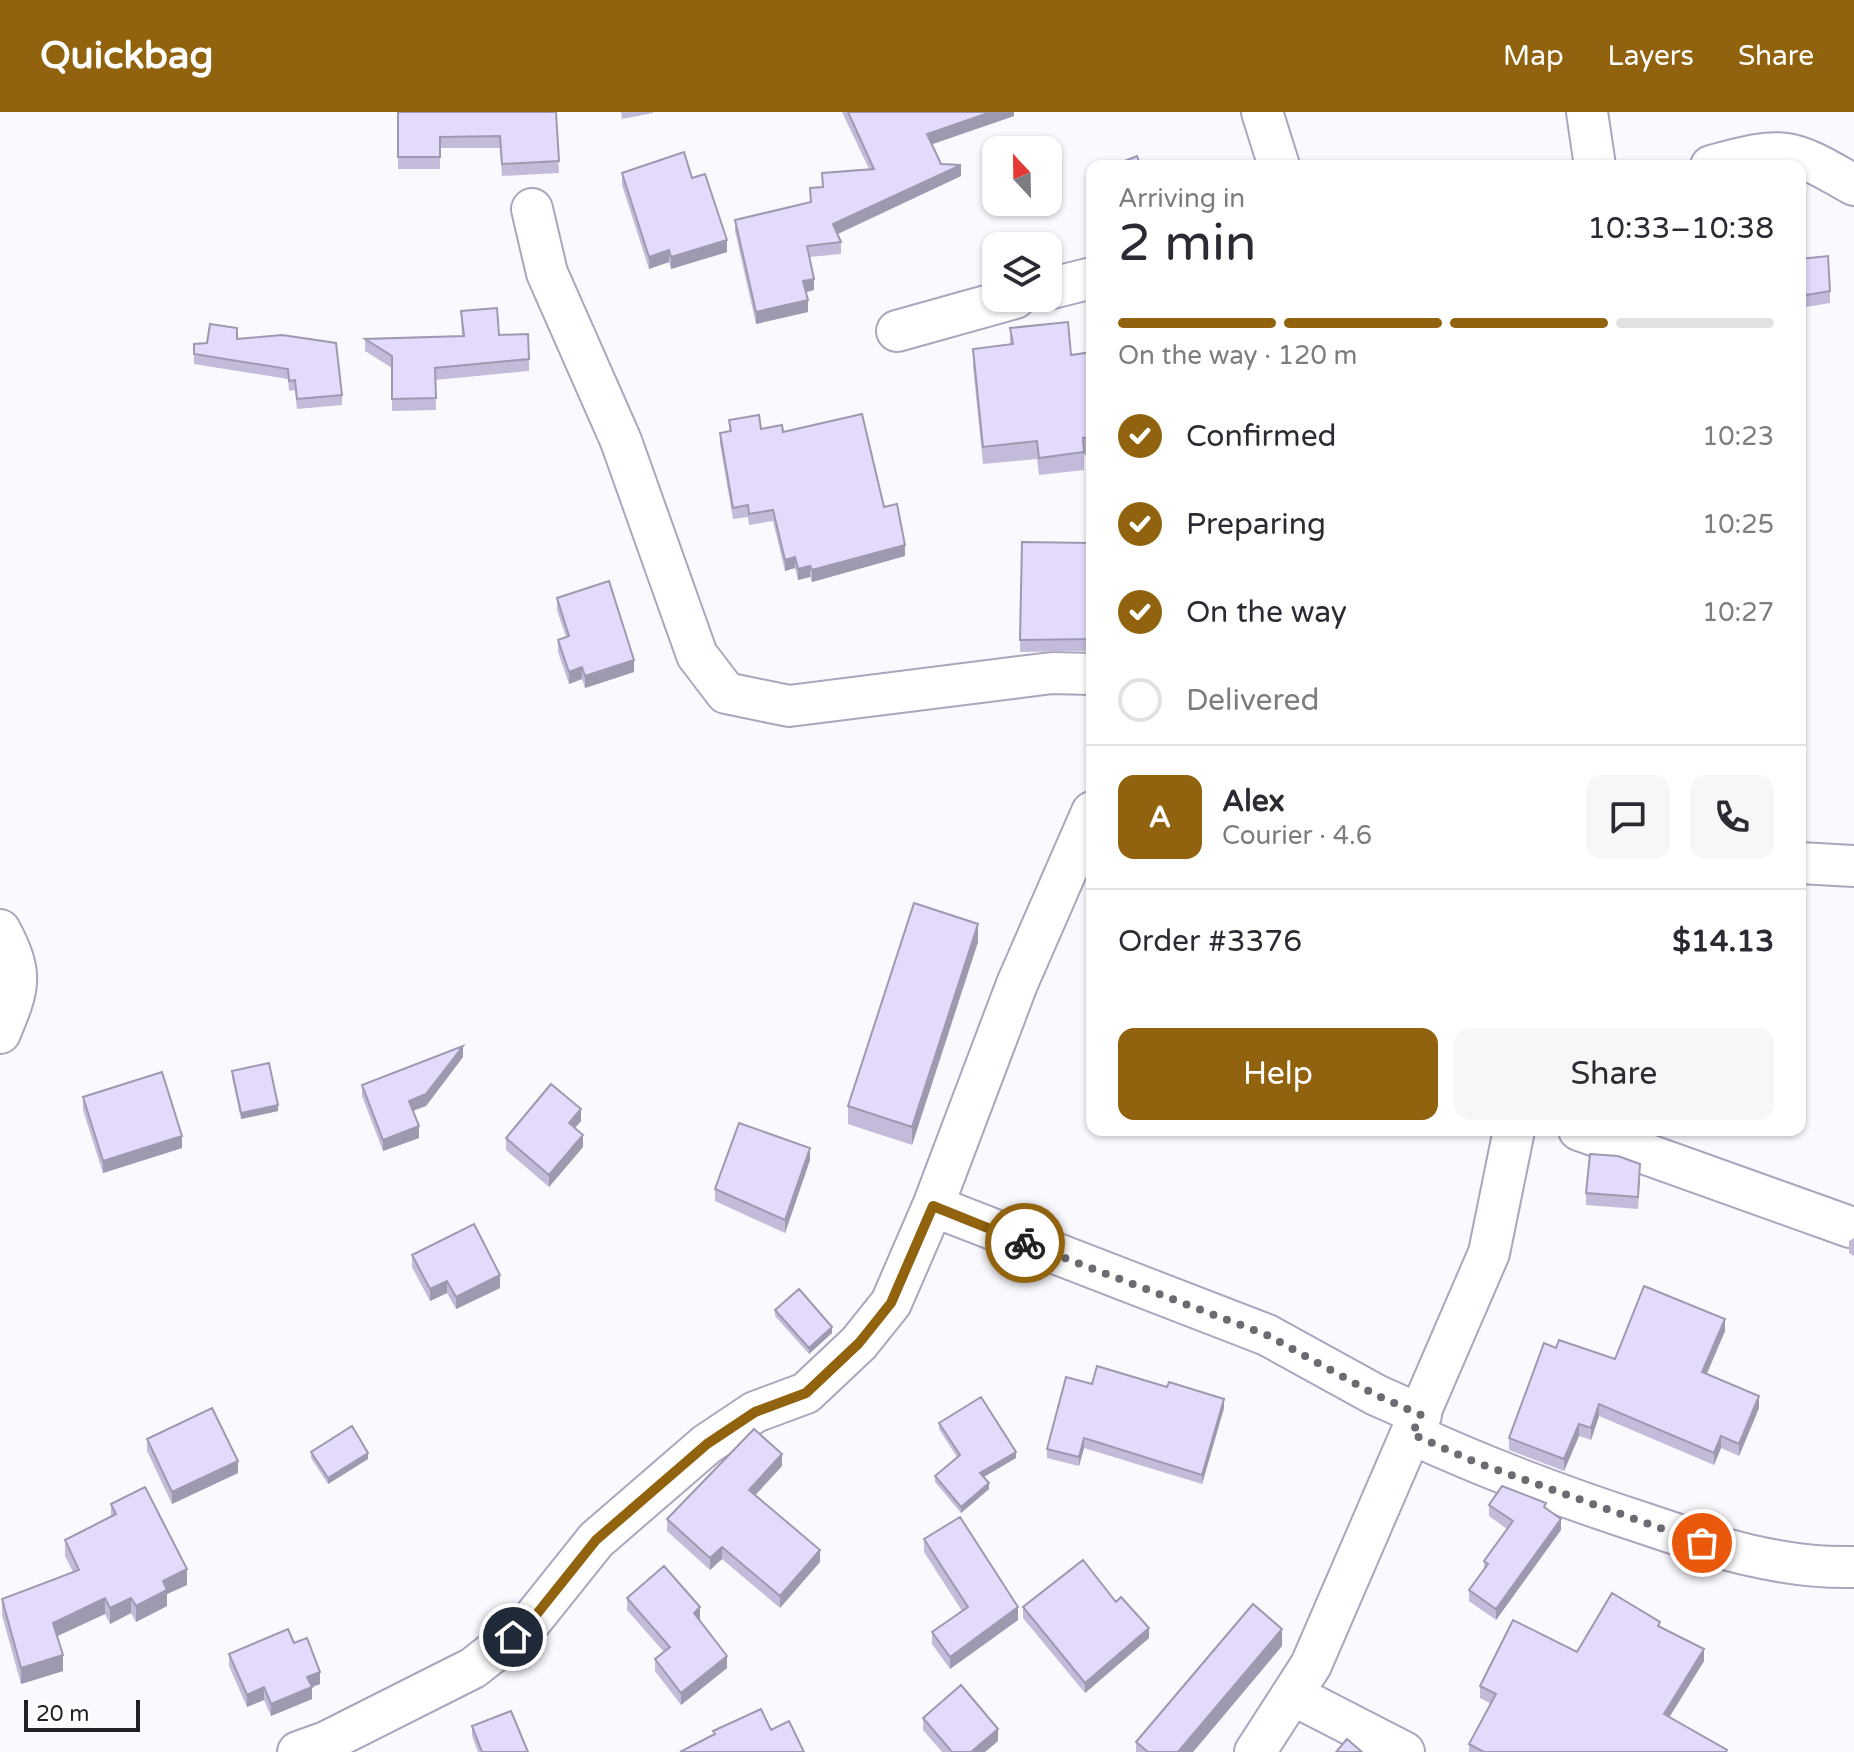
<!DOCTYPE html>
<meta charset="utf-8">
<style>
body{margin:0;font-family:"Varela Round",sans-serif;background:#f7f7f7;color:#2b2b33;height:100vh;display:flex;flex-direction:column;font-size:30px;white-space:nowrap}
*{box-sizing:border-box;margin:0}
p{font-size:26px;color:#7c7c81}
.icon{flex:none;width:44px;height:44px;fill:none;stroke:currentColor;stroke-width:2;stroke-linecap:round;stroke-linejoin:round}
.map{position:relative;flex:1;overflow:hidden}
.sheet{position:absolute;left:1086px;top:48px;width:720px;height:976px;display:flex;flex-direction:column;background:#fff;border-radius:16px;box-shadow:0 2px 6px #0004}
.sheet>*{flex:none}
.needle{width:52px;rotate:338deg}
.fabs{position:absolute;left:982px;top:24px;display:grid;gap:16px}
.fabs a{display:grid;place-items:center;width:80px;height:80px;border-radius:16px;background:#fff;box-shadow:0 2px 6px #0004;font-size:40px}
.scale{position:absolute;left:24px;bottom:20px;width:116px;box-sizing:border-box;padding-left:8px;border:4px solid #211f27;border-top:0;font-size:22px;line-height:28px;white-space:nowrap;color:#211f27;-webkit-text-stroke:6px #fff;paint-order:stroke}
.pin{position:absolute;display:grid;place-items:center;width:68px;height:68px;color:#fff;margin:-34px;border:4px solid #fff;border-radius:50%;box-shadow:0 2px 8px #0007}
.courier{position:absolute;display:grid;place-items:center;width:80px;height:80px;margin:-40px;border:6px solid #91630e;border-radius:50%;background:#fff;color:#222;box-shadow:0 2px 10px #0007}
.summary em{font-style:normal;font-weight:600}
.summary div{display:flex;flex-direction:column-reverse}
.summary{display:flex;align-items:center;justify-content:space-between;height:136px;padding:0 32px}
h1{font-size:52px;font-weight:600;line-height:60px}
.bar{display:grid;grid-template-columns:repeat(4,1fr);gap:12px 8px;align-content:center;height:96px;padding:0 32px}
.bar i{height:10px;border-radius:6px;background:#e1e1e2}
.bar .current{background:#91630e}
.bar p{grid-column:span 4}
.line{display:flex;align-items:center;gap:20px;padding:0 32px;border-top:2px solid #e1e1e2}
.line div{flex:1}
.round{display:grid;place-items:center;flex:none;width:84px;height:84px;border-radius:16px;background:#f7f7f7}
ol{padding:0 32px;list-style:none}
li{display:flex;align-items:center;gap:24px;height:88px}
li p{margin-inline-start:auto}
li .icon{padding:8px;border-radius:50%;background:#91630e;color:#fff;stroke-width:4}
li:last-child{color:#7c7c81}
li i{width:44px;height:44px;border:4px solid #e1e1e2;border-radius:50%}
.primary-button{display:flex;gap:16px;margin-top:auto;padding:16px 32px}
.primary-button a{flex:1;height:92px;border-radius:16px;background:#91630e;color:#fff;font-size:32px;font-weight:600;line-height:92px;text-align:center}
.primary-button a+a{background:#f7f7f7;color:#2b2b33}
header{display:flex;align-items:center;gap:48px;box-sizing:border-box;height:112px;padding:0 40px;background:#91630e;color:#fff}
header strong{font-size:38px}
nav{display:flex;gap:44px;margin-inline-start:auto;font-size:28px}
.map>svg:first-child{display:block}
.lines{fill:none;stroke-linecap:round;stroke-linejoin:round}
.minor-casing{stroke:#aba5bd;stroke-width:44}
.minor{stroke:#fff;stroke-width:40}
.wall{fill:#c3bbd9}
.shaded-wall{fill:#9f99b0}
.building{fill:#e3dafc;stroke:#9f99b0;stroke-width:2}
.done{stroke:#6d6b72;stroke-width:8;stroke-dasharray:0 14.4}
.route{stroke:#91630e;stroke-width:10}
</style>
<header>
<strong>Quickbag</strong>
<nav><a>Map</a><a>Layers</a><a>Share</a></nav>
</header>
<div class="map">
<svg width="1854" height="1640" viewBox="0 0 1854 1640">
<rect width="100%" height="100%" fill="#faf9fe"/>
<g class="lines">
<!-- minor casing -->
<g class="minor-casing">
<path id="minor" d="M1262,0L1279,54
M1587,0L1595,54
M1711,54C1785,34 1788,35 1854,73
M532,97L547,161L621,329L697,543L726,581L789,594L1052,561L1092,562
M1048,177L1092,166
M897,219L1015,186
M1800,751L1854,754
M0,818C24,863 19,875 0,921
M1579,1018L1850,1115
M933,1094L1267,1223L1376,1283L1421,1303
M1412,1322C1488,1357 1566,1386 1646,1412C1713,1435 1782,1457 1854,1455
M1293,1583L1404,1640
M298,1640L326,1630L473,1556L528,1513L596,1428L707,1332L755,1300L806,1281L859,1231L891,1191L933,1094L1017,872L1092,700
M1255,1640L1311,1553L1489,1141L1514,1018"/>
</g>
<!-- minor -->
<use href="#minor" class="minor"/>
</g>
<!-- wall -->
<path class="wall" d="M398,0H556L559,61L502,64L500,36H440V57H398Z
M621,0H653V1L622,7Z
M842,0H1014V4L932,32L941,52L961,64L838,122L841,130V142L809,145L814,178L806,180L808,200L756,212L735,119V108L810,91V76L822,75V61L869,57Z
M622,61L692,66L727,140L671,157L669,150L649,157L622,73Z
M1800,147L1830,179V191L1800,196Z
M461,199L499,223L529,247V259L435,268L436,298L392,299V256L365,239V227L462,224Z
M1010,216L1071,243L1092,240V343H1084V358L1039,363L1037,347L983,352L973,255V237L1010,233Z
M237,227L342,283V293L297,297L295,278L289,279L288,267L194,252V242L207,231Z
M729,308L761,317L783,320L884,395L905,444L812,470L810,465L798,468L795,456L785,459L773,409L749,413L748,405L733,407L720,332V321L729,319Z
M1022,430L1092,431L1090,539L1020,540Z
M557,486L634,560L585,576L582,567L569,572L558,540V528L566,525L557,498Z
M978,830L912,1033L848,1012V994Z
M463,945L426,994L413,999L419,1026L383,1039L362,984V973Z
M232,959L278,999L241,1007L232,965Z
M83,985L182,1036L103,1061L83,998Z
M581,1009L575,1016L583,1035L549,1075L506,1038V1026Z
M810,1048L785,1121L715,1089V1077Z
M1640,1064L1638,1097L1586,1093V1081Z
M1854,1126V1144L1849,1141V1129Z
M412,1143L500,1176L456,1197L447,1181L430,1189L412,1155Z
M775,1198L832,1221L809,1242L775,1204Z
M1725,1219L1707,1262L1759,1296L1739,1344L1721,1336L1714,1353L1599,1304L1591,1328L1579,1324L1564,1359L1509,1338V1326L1556,1236L1615,1247Z
M1092,1272L1224,1296L1202,1372L1084,1336L1079,1354L1047,1346V1337Z
M939,1311L1016,1346L984,1365L989,1377L961,1401L935,1370V1364L957,1345L939,1317Z
M147,1327L238,1361L172,1392L147,1339Z
M311,1340L368,1347L328,1372L311,1346Z
M782,1354L755,1383L820,1450L780,1496L722,1447L710,1458L667,1419V1407Z
M111,1392L187,1473L167,1482V1494L136,1510L131,1501L110,1512L105,1502L57,1524L63,1559L21,1572L2,1503V1487L73,1460L65,1444V1428L111,1405Z
M1489,1393L1546,1396L1561,1418L1496,1508L1469,1489V1478L1484,1457V1449L1507,1417L1489,1404Z
M924,1427L1018,1508L950,1557L932,1532V1520L962,1499L924,1440Z
M627,1486L700,1507L727,1556L681,1593L655,1559V1547L664,1540L627,1498Z
M1116,1490L1149,1526L1085,1581L1023,1506V1495Z
M1660,1515L1704,1549L1669,1605L1727,1640H1469V1632L1491,1592L1480,1586V1574L1577,1540Z
M294,1531L320,1572L312,1575V1587L271,1604L264,1588L247,1595L229,1554V1542Z
M1282,1534L1193,1640H1136V1630Z
M923,1606L998,1629L985,1640H942L923,1618Z
M472,1614L528,1640H478L472,1624Z"/>
<!-- shaded-wall -->
<path class="shaded-wall" d="M991,0H1014V4L927,34V22Z
M961,53V64L833,124V112Z
M727,128V140L671,157V145Z
M669,138V150L649,157V145Z
M814,167V178L803,181V169Z
M808,188V200L756,212V200Z
M905,433V444L812,470V458Z
M795,445V456L785,459V448Z
M810,454V465L798,468V457Z
M634,548V560L585,576V564Z
M582,555V567L569,572V560Z
M978,812V830L912,1033V1015Z
M463,934V945L426,994L409,1000V989Z
M278,993V999L241,1007V1001Z
M581,997V1009L569,1023V1011Z
M419,1014V1026L383,1039V1028Z
M583,1023V1035L549,1075V1063Z
M182,1024V1036L103,1061V1049Z
M810,1036V1048L785,1121V1108Z
M500,1163V1176L456,1197V1185Z
M447,1169V1181L430,1189V1177Z
M1725,1207V1219L1702,1272V1260Z
M832,1215V1221L809,1242V1236Z
M1759,1284V1296L1739,1344V1332Z
M1224,1287V1296L1202,1372V1363Z
M1599,1292V1304L1591,1328V1316Z
M1579,1312V1324L1564,1359V1347Z
M1721,1324V1336L1714,1353V1341Z
M1084,1326V1336L1079,1354V1345Z
M1016,1340V1346L980,1367V1361Z
M368,1341V1347L328,1372V1366Z
M782,1342V1354L749,1390V1378Z
M238,1349V1361L172,1392V1380Z
M989,1371V1377L961,1401V1395Z
M1561,1407V1418L1496,1508V1497Z
M722,1435V1447L710,1458V1446Z
M820,1438V1450L780,1496V1484Z
M187,1457V1473L167,1482V1494L136,1510V1494L163,1469Z
M105,1486V1502L53,1526V1511Z
M131,1486V1501L110,1512V1496Z
M700,1495V1507L694,1513V1501Z
M1018,1495V1508L950,1557V1545Z
M1149,1516V1526L1085,1581V1571Z
M1282,1517V1534L1193,1640H1178Z
M1704,1537V1549L1664,1614V1602Z
M63,1543V1559L21,1572V1556Z
M727,1544V1556L681,1593V1581Z
M320,1560V1572L312,1575V1587L271,1604V1592L307,1565Z
M264,1575V1588L247,1595V1583Z
M998,1617V1629L985,1640H971Z"/>
<!-- building -->
<path class="building" d="M398,0H556L559,49L502,52L500,24L440,25V45H398Z
M848,0H991L927,22L941,52L961,53L833,112L841,130L807,134L814,167L803,169L808,188L756,200L735,108L811,90L810,76L823,75L822,61L874,57Z
M684,40L692,66L705,62L727,128L671,145L669,138L649,145L622,61Z
M1137,44L1141,54H1112Z
M1828,144L1830,179L1800,184V147Z
M497,196L499,223L528,222L529,247L435,256L436,286L392,287V244L365,227L464,224L461,199Z
M1068,210L1071,243L1092,240V325L1083,326L1084,340L1039,346L1037,329L983,335L973,237L1013,232L1010,216Z
M210,212L237,216V227L282,223L336,231L342,283L297,287L295,268L289,269L288,257L194,242V232L207,231Z
M862,302L884,395L897,392L905,433L812,458L810,454L798,457L795,445L785,448L773,398L749,402L748,393L733,396L720,321L731,319L729,308L759,303L761,317L782,313L783,320Z
M1022,430L1092,431V476L1090,527L1020,528Z
M609,469L634,548L585,564L582,555L569,560L558,528L569,524L557,486Z
M914,791L978,812L912,1015L848,994Z
M463,934L426,982L409,989L419,1014L383,1028L362,973Z
M269,951L278,993L241,1001L232,959Z
M162,960L182,1024L103,1049L83,985Z
M551,972L581,997L569,1011L583,1023L549,1063L506,1026Z
M739,1011L810,1036L785,1108L715,1077Z
M1590,1042L1618,1044L1640,1052L1638,1085L1586,1081Z
M474,1112L500,1163L456,1185L447,1169L430,1177L412,1143Z
M1644,1174L1725,1207L1702,1260L1759,1284L1739,1332L1721,1324L1714,1341L1599,1292L1591,1316L1579,1312L1564,1347L1509,1326L1544,1231L1556,1236L1559,1228L1615,1247Z
M799,1177L832,1215L809,1236L775,1198Z
M1097,1254L1167,1275L1169,1270L1224,1287L1202,1363L1084,1326L1079,1345L1047,1337L1066,1265L1092,1272Z
M981,1285L1016,1340L980,1361L989,1371L961,1395L935,1364L960,1343L939,1311Z
M212,1296L238,1349L172,1380L147,1327Z
M352,1314L368,1341L328,1366L311,1340Z
M754,1317L782,1342L749,1378L820,1438L780,1484L722,1435L710,1446L667,1407Z
M1502,1374L1546,1391L1544,1395L1561,1407L1496,1497L1469,1478L1488,1452L1484,1449L1513,1409L1489,1393Z
M145,1375L187,1457L163,1469L167,1478L136,1494L131,1486L110,1496L105,1486L53,1511L63,1543L21,1556L2,1487L79,1458L65,1428L116,1402L111,1392Z
M960,1405L1018,1495L950,1545L932,1520L968,1495L924,1427Z
M1083,1448L1116,1490L1121,1485L1149,1516L1085,1571L1023,1495Z
M664,1454L700,1495L694,1501L727,1544L681,1581L655,1547L670,1535L627,1486Z
M1612,1481L1660,1510L1658,1514L1704,1537L1664,1602L1727,1638L1726,1640H1484L1469,1632L1496,1582L1480,1574L1513,1508L1577,1540Z
M1253,1492L1282,1517L1178,1640H1148L1136,1630Z
M288,1517L294,1531L307,1526L320,1560L307,1565L312,1575L271,1592L264,1575L247,1583L229,1542Z
M961,1573L998,1617L971,1640H952L923,1606Z
M761,1597L771,1618L789,1609L804,1640H680L715,1622L713,1619Z
M511,1599L528,1640H482L472,1614Z
M1347,1627L1362,1640H1336Z"/>
<g class="lines">
<!-- done -->
<path class="done" d="M1025,1131L1267,1223L1376,1283L1421,1303L1412,1322L1475,1350L1702,1431"/>
<!-- route -->
<path class="route" d="M513,1525L528,1513L596,1428L707,1332L755,1300L806,1281L859,1231L891,1191L933,1094L1025,1131"/>
</g>
</svg>
<div class="fabs">
<a><svg class="needle" viewBox="-14 -14 28 28"><path d="M0-13l5 13h-10z" fill="#e53935"/><path d="M0 13l5-13h-10z" fill="#7c7c81"/></svg></a>
<a><svg class="icon" aria-label="layers" viewBox="0 0 24 24"><path d="M12 4l9 5-9 5-9-5zM3 14l9 5 9-5"/></svg></a>
</div>
<div class="scale">20 m</div>
<div class="pin" style="left:1702px;top:1431px;background:#ea580c"><svg class="icon" aria-label="bag" viewBox="0 0 24 24"><path d="M5 8h14l-1 12H6zM9 8a3 3 0 0 1 6 0"/></svg></div>
<div class="pin" style="left:513px;top:1525px;background:#1f2937"><svg class="icon" aria-label="home" viewBox="0 0 24 24"><path d="M3 11l9-7 9 7M6 9v11h12V9"/></svg></div>
<div class="courier" style="left:1025px;top:1131px"><svg class="icon" aria-label="bike" viewBox="0 0 24 24"><circle cx="6" cy="16" r="4"/><circle cx="18" cy="16" r="4"/><path d="M6 16l4-8h5l3 8M10 8l3 8H6M13 5h3"/></svg></div>
<section class="sheet">
<div class="summary"><div><h1>2 min</h1><p>Arriving in</p></div><em>10:33–10:38</em></div>
<div class="bar"><i class="current"></i><i class="current"></i><i class="current"></i><i></i><p>On the way · 120 m</p></div>
<ol>
<li><svg class="icon" aria-label="check" viewBox="0 0 24 24"><path d="M5 12l5 5 9-10"/></svg>Confirmed<p>10:23</p></li>
<li><svg class="icon" aria-label="check" viewBox="0 0 24 24"><path d="M5 12l5 5 9-10"/></svg>Preparing<p>10:25</p></li>
<li><svg class="icon" aria-label="check" viewBox="0 0 24 24"><path d="M5 12l5 5 9-10"/></svg>On the way<p>10:27</p></li>
<li><i></i>Delivered</li>
</ol>
<div class="line" style="height:144px"><b class="round" style="background:#91630e;color:#fff">A</b><div><b>Alex</b><p>Courier · 4.6</p></div><a class="round"><svg class="icon" aria-label="chat" viewBox="0 0 24 24"><path d="M4 5h16v11H9l-5 4z"/></svg></a><a class="round"><svg class="icon" aria-label="phone" viewBox="0 0 24 24"><path d="M5 4h4l2 5-3 2q2 4 5 5l2-3 5 2v4C11 20 4 13 5 4z"/></svg></a></div>
<div class="line" style="height:104px"><div>Order #3376</div><b>$14.13</b></div>
<div class="primary-button"><a>Help</a><a>Share</a></div>
</section>
</div>
